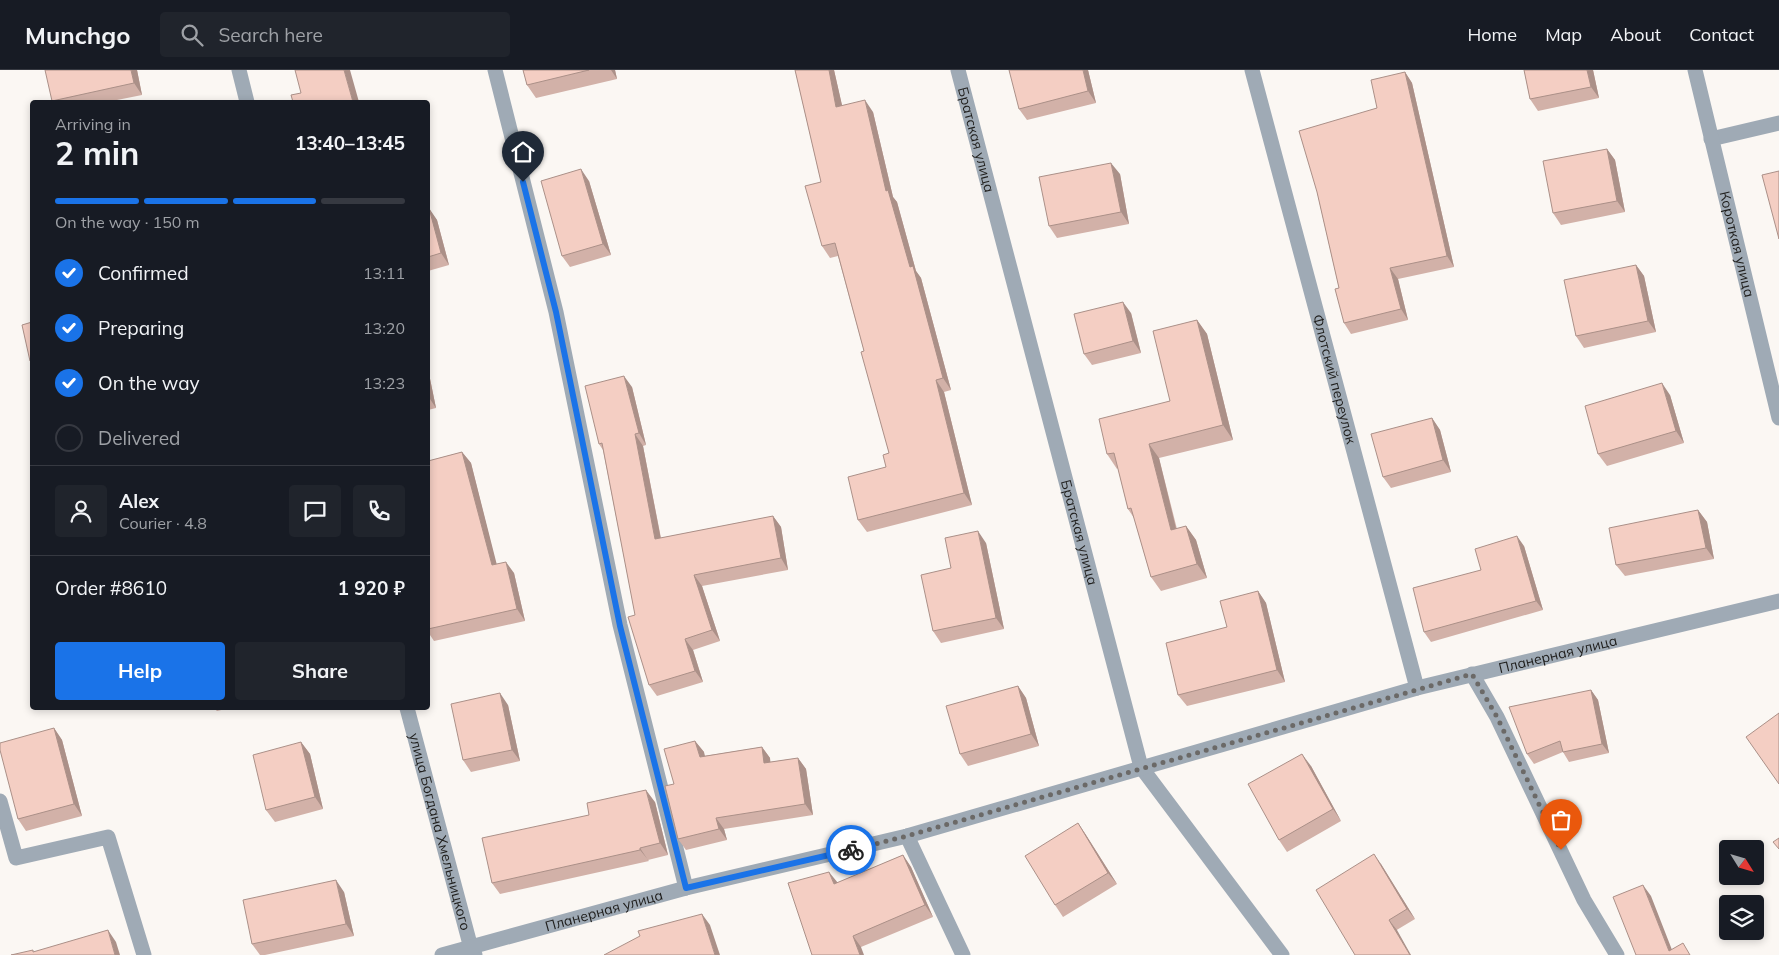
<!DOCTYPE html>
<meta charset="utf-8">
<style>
body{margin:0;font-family:Mulish,sans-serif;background:#20242c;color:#f1f3f6;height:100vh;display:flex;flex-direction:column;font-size:19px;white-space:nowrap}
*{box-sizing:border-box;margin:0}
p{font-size:16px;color:#9ea1a6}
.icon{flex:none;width:28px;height:28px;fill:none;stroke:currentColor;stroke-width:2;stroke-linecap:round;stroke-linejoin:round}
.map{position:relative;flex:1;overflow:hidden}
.panel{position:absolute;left:30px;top:30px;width:400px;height:610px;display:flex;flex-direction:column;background:#171b24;border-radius:5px;box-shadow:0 2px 8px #0003}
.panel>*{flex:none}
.needle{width:32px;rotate:127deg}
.tools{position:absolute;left:1719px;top:770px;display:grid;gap:10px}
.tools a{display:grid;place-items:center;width:45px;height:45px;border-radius:5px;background:#171b24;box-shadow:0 2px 8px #0003;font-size:25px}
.pin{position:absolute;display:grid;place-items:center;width:42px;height:42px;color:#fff;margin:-51px -21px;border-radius:50% 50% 50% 0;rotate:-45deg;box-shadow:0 0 5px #0007}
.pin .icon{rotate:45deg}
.courier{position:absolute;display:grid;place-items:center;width:50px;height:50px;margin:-25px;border:4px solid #1a73e8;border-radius:50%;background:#fff;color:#222;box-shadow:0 1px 6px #0007}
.summary em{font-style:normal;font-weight:700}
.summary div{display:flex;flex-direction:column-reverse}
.summary{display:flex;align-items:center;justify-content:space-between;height:85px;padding:0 25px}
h1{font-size:32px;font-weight:700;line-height:38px}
.bar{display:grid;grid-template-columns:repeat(4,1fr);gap:8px 5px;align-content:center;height:60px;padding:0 25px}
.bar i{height:6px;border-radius:4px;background:#363941}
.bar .current{background:#1a73e8}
.bar p{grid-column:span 4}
.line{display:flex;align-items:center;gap:12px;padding:0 25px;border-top:1px solid #363941}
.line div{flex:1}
.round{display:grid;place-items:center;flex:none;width:52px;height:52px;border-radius:5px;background:#20242c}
ol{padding:0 25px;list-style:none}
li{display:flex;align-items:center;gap:15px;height:55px}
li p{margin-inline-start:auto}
li .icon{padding:5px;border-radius:50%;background:#1a73e8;color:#fff;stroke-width:4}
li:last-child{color:#9ea1a6}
li i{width:28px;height:28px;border:2px solid #363941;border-radius:50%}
.button{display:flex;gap:10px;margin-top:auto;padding:10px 25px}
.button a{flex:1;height:58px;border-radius:5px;background:#1a73e8;color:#fff;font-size:20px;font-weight:700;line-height:58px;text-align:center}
.button a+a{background:#20242c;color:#f1f3f6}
header{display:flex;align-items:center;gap:30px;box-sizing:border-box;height:70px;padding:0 25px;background:#171b24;border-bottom:1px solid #363941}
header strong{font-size:24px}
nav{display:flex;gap:28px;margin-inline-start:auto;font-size:18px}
.search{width:350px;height:45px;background:#20242c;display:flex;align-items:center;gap:12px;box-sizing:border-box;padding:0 18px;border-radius:5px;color:#9ea1a6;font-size:19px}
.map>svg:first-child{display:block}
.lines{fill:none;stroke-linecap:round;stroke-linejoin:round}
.service{stroke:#9faab5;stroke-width:15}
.minor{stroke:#9faab5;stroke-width:15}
.wall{fill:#d2b1a8}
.shaded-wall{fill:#ab9088}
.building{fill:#f4cec3;stroke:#ab9088}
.done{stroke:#6b6967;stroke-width:5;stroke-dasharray:0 9}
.route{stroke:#1a73e8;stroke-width:6}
.labels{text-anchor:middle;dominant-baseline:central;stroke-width:4;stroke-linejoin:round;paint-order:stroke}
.street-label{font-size:14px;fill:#1e1d1b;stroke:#fbf7f3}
</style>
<header>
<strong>Munchgo</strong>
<div class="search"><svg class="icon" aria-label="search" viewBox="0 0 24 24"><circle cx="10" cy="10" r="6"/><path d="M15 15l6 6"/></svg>Search here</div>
<nav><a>Home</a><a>Map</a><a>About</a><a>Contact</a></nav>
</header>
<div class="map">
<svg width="1779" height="885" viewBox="0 0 1779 885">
<rect width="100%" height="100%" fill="#fbf7f3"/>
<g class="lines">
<!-- service -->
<path class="service" d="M1711,69L1779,53"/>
<!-- minor -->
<g class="minor">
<path d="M239,0L247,32"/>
<path d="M495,0L556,242L620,555L686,818"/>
<path id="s1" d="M958,0L1141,697L1282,885"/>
<path id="s2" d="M1252,0L1417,618"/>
<path id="s3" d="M1695,0L1779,348"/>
<path d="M1472,604L1497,647L1584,830L1617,885"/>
<path id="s4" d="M407,638L471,878L475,885"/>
<path d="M0,731L16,788L108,767L144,885"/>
<path d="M907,766L963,885"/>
<path id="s5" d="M442,885L686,818L907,766L1417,618L1779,531"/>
</g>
</g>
<!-- wall -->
<path class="wall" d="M137,0L142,25L107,32H53L52,31Z
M523,0H615L617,9L536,28L527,15Z
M795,0H834L842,36L873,42L893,127L897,132L916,201L921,208L951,320L944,322L972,435L867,462L858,450L886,397L889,383L864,281L838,186L830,188L822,176L821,112Z
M1088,0L1096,33L1027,50L1019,39Z
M1524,0H1593L1599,28L1538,41L1530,29Z
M1405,2L1412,13L1454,197L1398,209L1408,250L1351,264L1344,253L1339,218L1317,122L1377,38Z
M1607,79L1615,90L1625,142L1561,155L1553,143Z
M1120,104L1129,154L1057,168L1049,156Z
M589,111L611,185L570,197L562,186Z
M428,138L437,150L449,195L428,201Z
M1636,195L1644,206L1656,262L1584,278L1576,266Z
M1131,243L1141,283L1092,295L1084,284Z
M1197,250L1207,264L1233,370L1159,388L1177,459L1186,456L1196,470L1207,508L1161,521L1151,507L1134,448L1128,439L1118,398L1117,399L1107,384L1170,331Z
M428,299L436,338L428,340Z
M632,317L646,375L643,376L661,468L773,446L781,457L788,500L702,516L720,571L693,580L703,612L657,626L649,615L603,380L599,374Z
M1670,325L1684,373L1607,396L1598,384Z
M1432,348L1440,360L1451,402L1391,418L1383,407Z
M462,382L471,393L496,494L514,503L525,551L434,571L428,562V391Z
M1698,440L1707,452L1714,489L1625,506L1616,495Z
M986,473L1004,559L941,573L933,561L951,498Z
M1524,476L1543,540L1431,572L1424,562L1481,500Z
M1258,521L1266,533L1285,612L1187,636L1178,625L1227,557Z
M1018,616L1026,628L1039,676L968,696L960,684Z
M1591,620L1598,630L1609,683L1569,692L1563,682L1534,694L1527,684Z
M508,635L520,691L471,702L463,690Z
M214,638H230L217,641Z
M54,658L62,670L82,746L26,761L18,749Z
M695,671L704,682V686L762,677L770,688V692L798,688L806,699L813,745L724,759L727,770L686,780L678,769L674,714Z
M301,672L310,684L323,739L275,752L266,740Z
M1311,696L1341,751L1287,782L1279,770Z
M655,732L668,785L648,790L649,791L500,824L492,813Z
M1078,753L1086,765L1117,814L1063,847L1055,835Z
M903,785L911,797L933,847L861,877L812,885L837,813Z
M1381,794L1415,849L1355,885Z
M344,822L354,866L265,885H260L252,874Z"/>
<!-- shaded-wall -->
<path class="shaded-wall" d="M131,0H137L142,25L134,13Z
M344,0H350L359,32H353Z
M611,0H615L617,9Z
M829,0H834L845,48L836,37Z
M1083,0H1088L1096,33L1088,21Z
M1587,0H1593L1599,28L1591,17Z
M1405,2L1412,13L1454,197L1447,186Z
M865,30L873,42L893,127L897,132L916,201L921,208L951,320L943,308L886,121Z
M1607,79L1615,90L1625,142L1617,131Z
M1111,93L1120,104L1129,154L1121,142Z
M581,99L589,111L611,185L603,174Z
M429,138L437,150L449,195L441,183Z
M1636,195L1644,206L1656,262L1648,251Z
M1390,198L1398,209L1408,250L1401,239Z
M1123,232L1131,243L1141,283L1133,271Z
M1197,250L1207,264L1233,370L1223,355Z
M428,299L436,338L428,326Z
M624,306L632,317L646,375L639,363Z
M936,310L944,322L972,435L964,423Z
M1662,313L1670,325L1684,373L1676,361Z
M1432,348L1440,360L1451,402L1443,390Z
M635,364L643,376L663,480L655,469Z
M1149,374L1159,388L1180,475L1171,460Z
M462,382L471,393L500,507L492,495Z
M1698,440L1707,452L1714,489L1706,478Z
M773,446L781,457L788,500L781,488Z
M1186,456L1196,470L1207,508L1197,494Z
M978,461L986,473L1004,559L996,548Z
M1517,466L1524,476L1543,540L1536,531Z
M506,492L514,503L525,551L517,539Z
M694,505L702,516L720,571L712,560Z
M1258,521L1266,533L1285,612L1277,600Z
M685,569L693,580L703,612L695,601Z
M1018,616L1026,628L1039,676L1031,664Z
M1591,620L1598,630L1609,683L1602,674Z
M500,623L508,635L520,691L512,680Z
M54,658L62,670L82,746L74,734Z
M695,671L704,682L708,698L700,687Z
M301,672L310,684L323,739L315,727Z
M762,677L770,688L772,705L764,693Z
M1302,684L1311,696L1341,751L1333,739Z
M798,688L806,699L813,745L805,734Z
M646,720L655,732L668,785L660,773Z
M716,748L724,759L727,770L719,759Z
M1078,753L1086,765L1117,814L1108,803Z
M640,778L648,790L649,791L640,780Z
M1374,784L1381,794L1415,849L1407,839Z
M903,785L911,797L933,847L925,835Z
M829,802L838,813L834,814Z
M336,810L344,822L354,866L346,854Z
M1643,815L1651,826L1674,885L1669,881Z
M702,844L710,855L720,885H715Z
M1389,850L1397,860L1411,885H1410Z
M108,860L116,872L120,885H115Z
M853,866L861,877L864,885H860Z"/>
<!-- building -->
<path class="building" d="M45,0H131L134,13L52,31Z
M295,0H344L353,32H293L291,25L301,23Z
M523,0H589L527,15Z
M795,0H829L836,37L865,30L886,121L888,120L910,197L913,196L943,308L936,310L964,423L858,450L848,407L886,397L883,385L889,383L861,282L864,281L835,173L822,176L805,116L821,112Z
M1009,0H1083L1088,21L1019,39Z
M1524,0H1587L1591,17L1530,29Z
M1405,2L1447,186L1390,198L1401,239L1344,253L1335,219L1339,218L1317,122L1299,61L1377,38L1371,10Z
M1607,79L1617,131L1553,143L1543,91Z
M1111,93L1121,142L1049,156L1039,107Z
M581,99L603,174L562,186L541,111Z
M1779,101V169L1762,105Z
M428,138H429L441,183L428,187Z
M1636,195L1648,251L1576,266L1564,210Z
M1123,232L1133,271L1084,284L1074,244Z
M1197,250L1223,355L1149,374L1171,460L1186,456L1197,494L1151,507L1131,438L1128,439L1114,383L1107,384L1099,349L1170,331L1153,261Z
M32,252V290L30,291L22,255Z
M624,306L639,363L635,364L655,469L773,446L781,488L694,505L712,560L685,569L695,601L649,615L628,547L635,545L602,373L599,374L585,316Z
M1662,313L1676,361L1598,384L1585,336Z
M1432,348L1443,390L1383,407L1371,364Z
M462,382L492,495L506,492L517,539L428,559V391Z
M1698,440L1706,478L1616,495L1609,458Z
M978,461L996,548L933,561L921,505L951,498L945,468Z
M1517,466L1536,531L1424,562L1413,518L1481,500L1475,479Z
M1258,521L1277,600L1178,625L1166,573L1227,557L1220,531Z
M1018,616L1031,664L960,684L946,636Z
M1591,620L1602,674L1563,682L1560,671L1527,684L1509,637Z
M500,623L512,680L463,690L451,634Z
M1779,643V714L1746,667Z
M54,658L74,734L18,749L0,680V673Z
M695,671L700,687L762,677L764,693L798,688L805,734L716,748L719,759L678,769L665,716L674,714L664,679Z
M301,672L315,727L266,740L253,685Z
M1302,684L1333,739L1279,770L1248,714Z
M646,720L660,773L640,778V780L492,813L482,768L589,745L587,733Z
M1078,753L1108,803L1055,835L1025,786Z
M1779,768V779L1773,772Z
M1374,784L1407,839L1389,850L1410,885H1355L1316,820Z
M903,785L925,835L853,866L860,885H812L788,813L829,802L834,814Z
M336,810L346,854L252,874L243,830Z
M1643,815L1669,881L1683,873L1690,885H1636L1613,827Z
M702,844L715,885H604L640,866L638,861Z
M108,860L115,885H11L33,880V882Z"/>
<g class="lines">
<!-- done -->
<path class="done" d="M851,780L907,766L1472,604L1497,647L1561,780"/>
<!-- route -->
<path class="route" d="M523,112L556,242L620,556L686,818L851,780"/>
</g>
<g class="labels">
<!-- street labels -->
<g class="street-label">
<text stroke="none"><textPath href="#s1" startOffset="72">Братская улица</textPath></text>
<text stroke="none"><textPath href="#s3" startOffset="179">Короткая улица</textPath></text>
<text stroke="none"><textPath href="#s2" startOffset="320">Флотский переулок</textPath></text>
<text stroke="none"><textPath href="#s1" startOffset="478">Братская улица</textPath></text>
<text stroke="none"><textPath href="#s5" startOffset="1156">Планерная улица</textPath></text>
<text stroke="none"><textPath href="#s4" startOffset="128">улица Богдана Хмельницкого</textPath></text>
<text stroke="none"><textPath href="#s5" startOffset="168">Планерная улица</textPath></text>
</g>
</g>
</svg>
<div class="tools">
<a><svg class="needle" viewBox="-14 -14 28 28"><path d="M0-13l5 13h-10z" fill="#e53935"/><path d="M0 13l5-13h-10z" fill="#9ea1a6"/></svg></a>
<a><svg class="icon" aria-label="layers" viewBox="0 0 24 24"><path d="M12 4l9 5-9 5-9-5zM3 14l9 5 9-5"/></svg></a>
</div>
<div class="pin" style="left:1561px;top:780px;background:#ea580c"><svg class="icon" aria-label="bag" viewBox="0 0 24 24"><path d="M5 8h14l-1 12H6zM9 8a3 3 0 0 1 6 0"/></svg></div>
<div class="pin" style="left:523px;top:112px;background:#1f2937"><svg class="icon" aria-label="home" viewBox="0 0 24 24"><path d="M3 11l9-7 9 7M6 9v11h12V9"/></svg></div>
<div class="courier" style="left:851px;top:780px"><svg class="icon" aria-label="bike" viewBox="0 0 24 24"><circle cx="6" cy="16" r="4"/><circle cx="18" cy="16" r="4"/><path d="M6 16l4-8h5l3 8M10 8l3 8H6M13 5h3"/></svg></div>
<section class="panel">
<div class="summary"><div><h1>2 min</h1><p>Arriving in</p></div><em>13:40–13:45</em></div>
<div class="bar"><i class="current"></i><i class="current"></i><i class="current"></i><i></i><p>On the way · 150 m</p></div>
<ol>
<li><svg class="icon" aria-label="check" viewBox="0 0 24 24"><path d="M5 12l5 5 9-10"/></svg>Confirmed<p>13:11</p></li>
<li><svg class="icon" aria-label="check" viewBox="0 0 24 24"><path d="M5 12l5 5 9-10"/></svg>Preparing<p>13:20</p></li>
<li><svg class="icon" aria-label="check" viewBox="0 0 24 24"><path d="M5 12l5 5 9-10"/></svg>On the way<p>13:23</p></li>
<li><i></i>Delivered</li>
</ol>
<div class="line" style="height:90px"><a class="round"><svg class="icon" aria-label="person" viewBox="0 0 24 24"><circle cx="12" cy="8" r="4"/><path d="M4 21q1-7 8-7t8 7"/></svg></a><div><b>Alex</b><p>Courier · 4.8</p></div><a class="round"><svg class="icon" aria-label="chat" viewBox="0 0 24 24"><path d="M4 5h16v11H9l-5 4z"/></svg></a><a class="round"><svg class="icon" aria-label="phone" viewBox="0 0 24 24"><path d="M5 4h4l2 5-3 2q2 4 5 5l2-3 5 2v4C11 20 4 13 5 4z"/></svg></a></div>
<div class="line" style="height:65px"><div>Order #8610</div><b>1 920 ₽</b></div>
<div class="button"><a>Help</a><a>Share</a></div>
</section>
</div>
